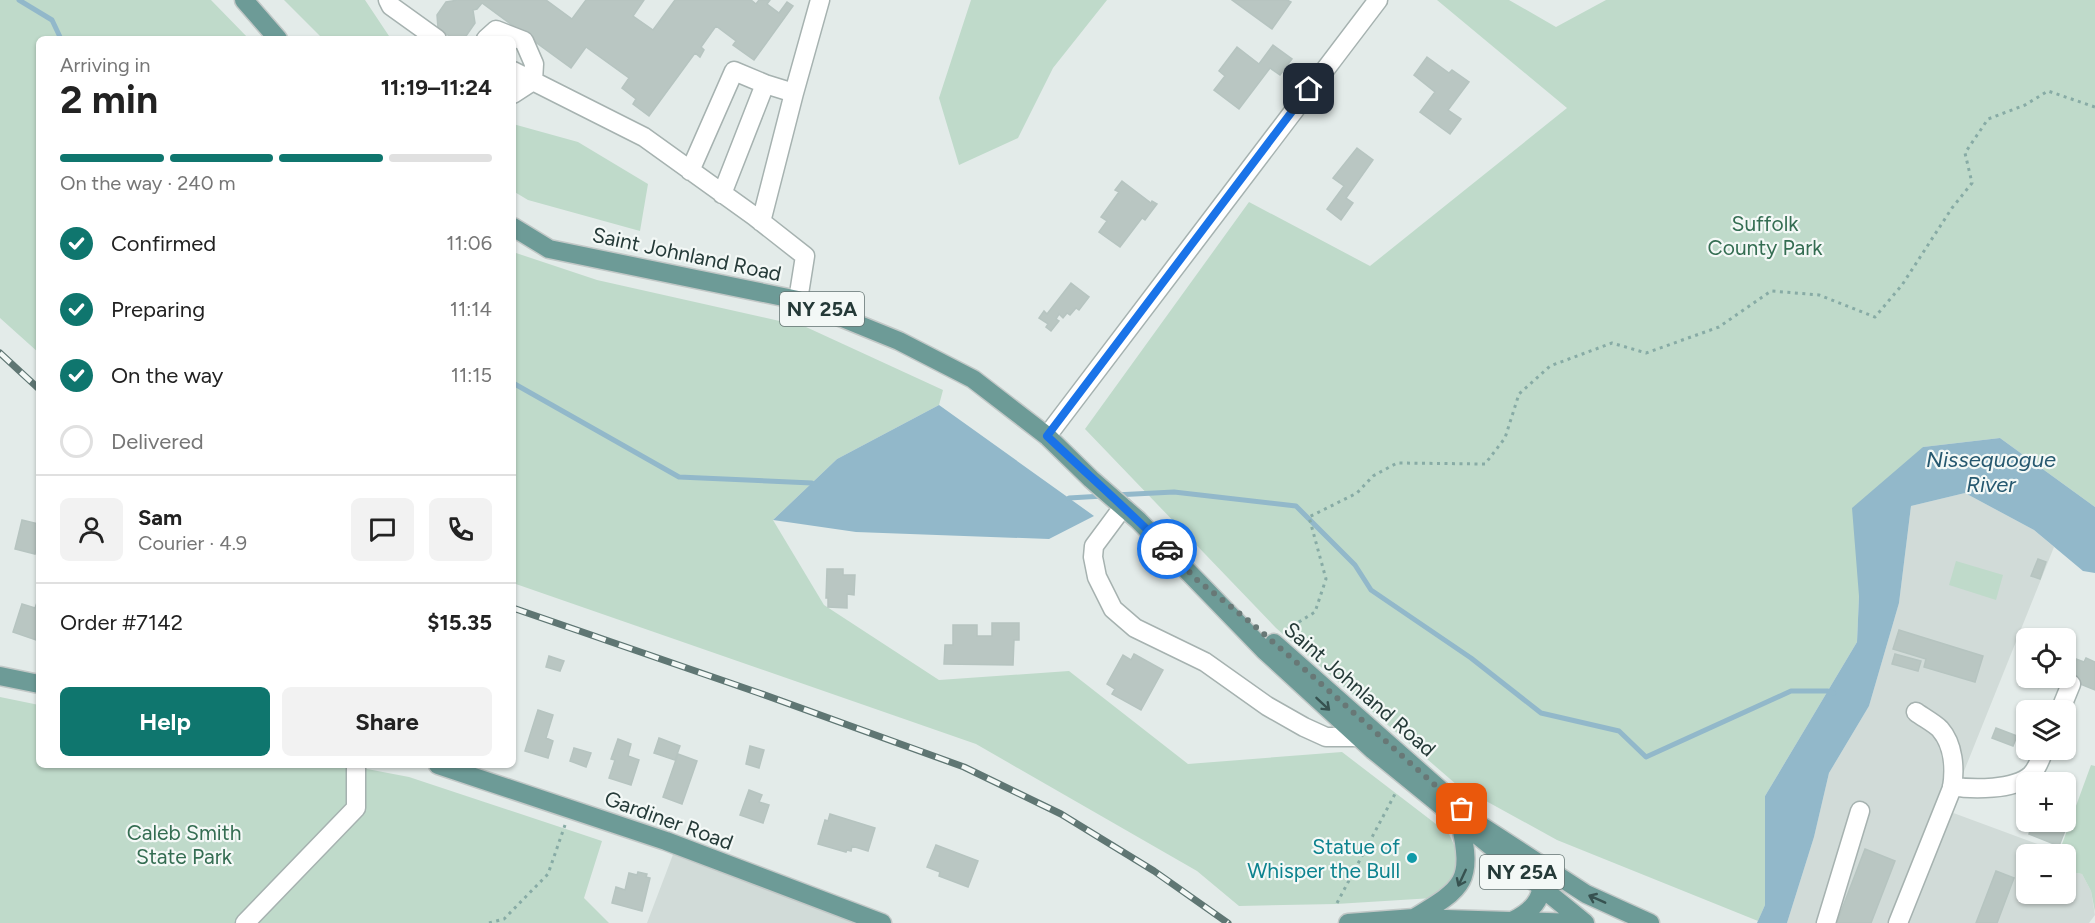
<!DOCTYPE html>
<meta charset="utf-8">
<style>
body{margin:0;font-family:Figtree,sans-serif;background:#f2f2f2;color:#222;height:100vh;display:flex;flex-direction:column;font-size:22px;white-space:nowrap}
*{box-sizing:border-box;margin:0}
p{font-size:20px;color:#767676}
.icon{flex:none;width:33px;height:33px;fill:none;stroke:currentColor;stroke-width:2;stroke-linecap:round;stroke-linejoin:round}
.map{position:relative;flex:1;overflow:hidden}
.panel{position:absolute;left:36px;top:36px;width:480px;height:732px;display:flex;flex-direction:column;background:#fff;border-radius:9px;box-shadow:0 2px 4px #0004}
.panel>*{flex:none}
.fabs{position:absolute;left:2016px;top:628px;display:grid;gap:12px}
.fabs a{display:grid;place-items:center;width:60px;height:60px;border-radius:9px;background:#fff;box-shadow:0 2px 4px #0004;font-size:30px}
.pin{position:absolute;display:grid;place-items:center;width:51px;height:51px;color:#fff;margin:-26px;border-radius:12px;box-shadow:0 3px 9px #0006}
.courier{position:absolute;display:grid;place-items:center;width:60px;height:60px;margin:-30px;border:4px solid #1a73e8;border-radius:50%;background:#fff;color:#222;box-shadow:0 2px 8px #0007}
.head em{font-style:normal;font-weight:700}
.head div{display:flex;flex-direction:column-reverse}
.head{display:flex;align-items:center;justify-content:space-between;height:102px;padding:0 24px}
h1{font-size:39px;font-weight:700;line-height:45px}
.bar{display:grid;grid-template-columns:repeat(4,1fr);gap:9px 6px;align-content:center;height:72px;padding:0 24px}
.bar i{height:8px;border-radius:4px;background:#e0e0e0}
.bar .selected{background:#0f766e}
.bar p{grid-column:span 4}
.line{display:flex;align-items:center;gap:15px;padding:0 24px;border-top:2px solid #e0e0e0}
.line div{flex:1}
.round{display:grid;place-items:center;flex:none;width:63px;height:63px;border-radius:9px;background:#f2f2f2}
ol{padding:0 24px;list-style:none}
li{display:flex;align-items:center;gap:18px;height:66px}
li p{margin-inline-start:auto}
li .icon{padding:6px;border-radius:50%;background:#0f766e;color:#fff;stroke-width:4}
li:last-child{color:#767676}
li i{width:33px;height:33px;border:3px solid #e0e0e0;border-radius:50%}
.cta{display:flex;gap:12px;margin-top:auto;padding:12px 24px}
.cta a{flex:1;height:69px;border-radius:9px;background:#0f766e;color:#fff;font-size:24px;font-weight:700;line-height:69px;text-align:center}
.cta a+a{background:#f2f2f2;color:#222}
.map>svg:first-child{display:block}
.built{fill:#d1dbd8}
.green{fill:#bfdaca}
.water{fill:#92b8ca}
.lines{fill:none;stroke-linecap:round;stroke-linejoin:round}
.stream{stroke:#92b8ca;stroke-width:5}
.building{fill:#b9c6c2;stroke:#b6c4c0;stroke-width:1.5}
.minor-casing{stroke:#a6b2b0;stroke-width:21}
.major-casing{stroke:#c2c8c7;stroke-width:21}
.path{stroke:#87aba5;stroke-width:3;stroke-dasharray:3 4.5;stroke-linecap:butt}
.minor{stroke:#fff;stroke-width:18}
.major{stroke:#6d9b97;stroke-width:18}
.rail-casing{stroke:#5f7673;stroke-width:7}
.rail{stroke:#f3f8f6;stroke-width:4.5;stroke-dasharray:14;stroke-linecap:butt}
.oneway{stroke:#375250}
.done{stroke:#687876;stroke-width:6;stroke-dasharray:0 10.8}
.route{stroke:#1a73e8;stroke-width:8}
.culture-dot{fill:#0f9aa8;stroke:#f3f8f6;stroke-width:2}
.labels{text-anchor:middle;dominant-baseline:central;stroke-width:4.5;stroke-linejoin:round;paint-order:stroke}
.shield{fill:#f3f8f6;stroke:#637371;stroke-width:1.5}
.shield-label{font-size:20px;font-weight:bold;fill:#253a38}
.park-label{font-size:21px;fill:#346d52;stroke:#f3f8f6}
.street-label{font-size:21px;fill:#253a38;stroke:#f3f8f6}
.culture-label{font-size:21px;fill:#0d838f;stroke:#f3f8f6;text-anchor:end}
.water-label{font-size:22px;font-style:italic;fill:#26586f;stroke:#f3f8f6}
</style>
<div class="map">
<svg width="2095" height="923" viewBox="0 0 2095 923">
<rect width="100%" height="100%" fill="#e3ebe9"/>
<!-- built -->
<path class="built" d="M1965,493L2034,530L2054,547L1948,811L2059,852L2058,855H2026V894H2066V871L2082,874L2091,891L2095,915L2089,923H1787L1814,837L1829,773L1869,706L1899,603L1911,506Z
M674,852L865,923H647Z"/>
<!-- green -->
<path class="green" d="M0,0H211L249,39H39V353L0,318Z
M284,0H365L391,39H323Z
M971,0H1107L1053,68L1018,138L959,165L939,98Z
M1437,0H1509L1556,27L1606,0H2095V507L2000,438L1923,447L1859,596L1857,642L1765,796V905L1758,921L1557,840L1457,785L1276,628L1085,429L1249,202L1370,266L1567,108Z
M513,124L578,142L648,184L640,231L528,200L513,191Z
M513,252L597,280L806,327L943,390L939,405L837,459L773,520L824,605L939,680L1069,671L1188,764L1342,752L1449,834L1460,858L1454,884L1433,898L1336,904L1239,906L1197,871L976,744L513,583Z
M1956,561L2003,575L1996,600L1949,585Z
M0,697L39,705V765H346L409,777L602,841L584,898L609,923H0Z
M2091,765L2095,766V912L2091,891L2082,874L2066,871V855H2058Z"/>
<!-- water -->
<path class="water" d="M939,405L1094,516L1049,539L856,532L773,520L837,459Z
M2000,438L2095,507V573L2083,571L2034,530L1965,493L1911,506L1899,603L1869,706L1829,773L1814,837L1787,923H1757L1765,905V796L1857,642L1859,596L1852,508L1923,447Z"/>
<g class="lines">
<!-- stream -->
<path class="stream" d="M19,0L52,20L61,39
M513,383L679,477L812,483
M1115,495L1174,492L1296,506L1355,565L1371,590L1471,658L1541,713L1619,731L1646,757L1791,691H1828L1834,693
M1069,498L1103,496"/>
</g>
<!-- building -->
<path class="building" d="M458,0H546L572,19L586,0H644L633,16L653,30L675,0H751L756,4L759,0H770L767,4L779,13L787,2L793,6L754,60L733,45L736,41L716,26L701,47L704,50L700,57L695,53L649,116L633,104L636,99L622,88L629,78L586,47L571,68L482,3L477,9L473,10L475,23L466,36L452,38L438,28L437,15L446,2Z
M1232,0H1287L1291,2L1272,29Z
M1273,45L1292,59L1280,75L1270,68L1239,109L1214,90L1225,76L1219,71L1237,47L1259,64Z
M1427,57L1449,73L1452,70L1469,82L1448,110L1461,119L1450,134L1420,112L1435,92L1414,75Z
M1357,148L1373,160L1346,198L1353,203L1341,220L1327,209L1344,186L1333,178Z
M1122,181L1151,203L1152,201L1157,204L1145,220L1142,218L1120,247L1099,232L1107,221L1101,217L1119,192L1115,190Z
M1071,283L1089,297L1079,310L1076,308L1070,315L1067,313L1063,318L1059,314L1056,319L1059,321L1051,331L1046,327L1048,324L1039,318L1044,311L1047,314Z
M22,520L39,524V538L35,554L15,549Z
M2038,559L2046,562L2040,579L2031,576Z
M827,569H843V575H855L854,595L847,594V608L828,607V598H826Z
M39,597V641L13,632L22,604L35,608Z
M992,623H1019V640H1014L1013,665L944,664L945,645H953V625H977V636H992Z
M1899,630L1983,656L1975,682L1924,667L1926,659L1893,649Z
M1134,654L1163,670L1141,710L1112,694L1115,689L1107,684L1123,655L1131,660Z
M1895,654L1921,661L1918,671L1892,664Z
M549,656L564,661L560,671L546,667Z
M2086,658L2095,662V690L2068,679L2076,659L2084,662Z
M538,710L553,715L546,738L553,741L548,758L525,751Z
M1996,728L2017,736L2013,746L1992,738Z
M659,738L680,746L675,760L654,753Z
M618,739L631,744L628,756L639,760L631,785L609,778L615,760L611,759Z
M750,746L764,750L759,768L746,764Z
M574,748L591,753L586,767L570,761Z
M678,754L697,761L682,804L663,797Z
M749,790L762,795L759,802L769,805L763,823L740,815Z
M830,814L875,828L868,851L852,846L851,851L847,850L846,852L818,844L825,820L828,821Z
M2033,822H2051L2066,828L2059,846L2029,834Z
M936,845L978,861L968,887L939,876L940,872L927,867Z
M1865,849L1895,861L1871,923H1840L1837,922Z
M1996,871L2014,878L1997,923H1976Z
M638,872L647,874L646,877L650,878L642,911L612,903L616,887L625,890L629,873L637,875Z"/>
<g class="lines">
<!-- minor casing -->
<g class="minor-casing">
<path id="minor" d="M388,0L391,6L437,39
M486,39L496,30L524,41L534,64L533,81
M513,71L644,137L754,216L805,256L798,300
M765,84L794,93L820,0
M513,94L533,81
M690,171L734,71L765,84L722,194
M761,222L794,93
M1047,436L1378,0
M1123,507L1094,546L1093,557L1097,577L1113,609L1135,628L1205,662L1267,706L1304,727L1326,737H1358
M2060,711L2071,684
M1952,786C1972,790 2015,790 2031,775C2037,769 2041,758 2044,750
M245,923L356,808V765
M1826,923L1860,811
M1898,923L1952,788C1955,769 1954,745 1940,729C1934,723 1924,718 1916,712"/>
</g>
<!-- major casing -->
<g class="major-casing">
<path id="major" d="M244,0L278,39
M513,227L549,249L798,300L899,341L973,379L1047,436L1091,479L1138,520L1264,650L1373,750L1585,923
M1274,643L1444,793
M0,676L39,684
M438,765L666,841L882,923
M1483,827L1586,894L1650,923
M1414,918C1465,887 1473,882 1460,821
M1512,921C1531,912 1544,899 1542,877
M1348,923L1414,918L1578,923"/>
</g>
<!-- path -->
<path class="path" d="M1286,630L1315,612L1326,579L1309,517L1357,493L1373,476L1397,463L1485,464L1505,438L1519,394L1550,366L1612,343L1646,353L1719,327L1771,291L1819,295L1875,317L1902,285L1952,208L1972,183L1965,153L1988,119L2025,105L2048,91L2095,107
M1337,903L1395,794
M489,923L504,919L548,874L565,825"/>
<!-- minor -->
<use href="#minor" class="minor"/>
<!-- major -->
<use href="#major" class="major"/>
<!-- rail casing -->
<g class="rail-casing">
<path id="rail" d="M0,353L39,389
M513,608L759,693L964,767L1061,814L1154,871L1228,923"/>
</g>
<!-- rail -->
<use href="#rail" class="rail"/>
</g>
<!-- one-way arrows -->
<defs><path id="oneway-shaft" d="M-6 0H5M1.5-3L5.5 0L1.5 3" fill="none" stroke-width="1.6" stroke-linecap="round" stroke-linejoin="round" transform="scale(1.5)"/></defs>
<g class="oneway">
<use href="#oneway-shaft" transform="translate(1323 704) rotate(43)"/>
<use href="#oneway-shaft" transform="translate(1462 878) rotate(115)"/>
<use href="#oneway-shaft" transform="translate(1597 899) rotate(-156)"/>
</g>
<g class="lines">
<!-- done -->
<path class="done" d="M1167,549L1196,579L1250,622L1310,674L1462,809"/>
<!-- route -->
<path class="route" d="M1167,549C1128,510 1087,474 1047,436L1309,89"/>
</g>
<!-- markers -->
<circle class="culture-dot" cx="1412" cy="858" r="6"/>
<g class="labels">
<!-- shield labels -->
<g class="shield">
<rect x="780" y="292" width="84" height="34" rx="4.5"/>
<rect x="1480" y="855" width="84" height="34" rx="4.5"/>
</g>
<g class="shield-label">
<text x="822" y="309">NY 25A</text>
<text x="1522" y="872">NY 25A</text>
</g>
<!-- park labels -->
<g class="park-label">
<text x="1765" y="223">Suffolk<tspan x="1765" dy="24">County Park</tspan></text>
<text x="184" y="832">Caleb Smith<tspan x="184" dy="24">State Park</tspan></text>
</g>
<!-- street labels -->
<g class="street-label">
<text transform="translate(687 254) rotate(12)">Saint Johnland Road</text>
<text transform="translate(1360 689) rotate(41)">Saint Johnland Road</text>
<text transform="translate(669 820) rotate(20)">Gardiner Road</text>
</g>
<!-- culture labels -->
<g class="culture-label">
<text x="1400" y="846">Statue of<tspan x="1400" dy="24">Whisper the Bull</tspan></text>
</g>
<!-- water labels -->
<g class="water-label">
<text x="1991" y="459">Nissequogue<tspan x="1991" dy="25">River</tspan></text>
</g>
</g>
</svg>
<div class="fabs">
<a><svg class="icon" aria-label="locate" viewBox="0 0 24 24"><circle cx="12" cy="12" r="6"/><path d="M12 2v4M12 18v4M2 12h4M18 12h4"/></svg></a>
<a><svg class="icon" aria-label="layers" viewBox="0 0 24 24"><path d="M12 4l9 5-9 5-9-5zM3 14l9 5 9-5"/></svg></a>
<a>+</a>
<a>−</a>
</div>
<div class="pin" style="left:1462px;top:809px;background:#ea580c"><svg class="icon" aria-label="bag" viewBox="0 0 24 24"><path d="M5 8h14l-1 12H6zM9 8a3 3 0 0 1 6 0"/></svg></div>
<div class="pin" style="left:1309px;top:89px;background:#1f2937"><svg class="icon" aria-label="home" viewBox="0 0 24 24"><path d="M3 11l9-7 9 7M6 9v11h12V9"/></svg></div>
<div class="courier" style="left:1167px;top:549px"><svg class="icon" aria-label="car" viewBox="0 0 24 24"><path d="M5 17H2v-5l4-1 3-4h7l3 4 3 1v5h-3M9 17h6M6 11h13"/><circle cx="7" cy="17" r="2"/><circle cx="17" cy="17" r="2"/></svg></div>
<section class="panel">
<div class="head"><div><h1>2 min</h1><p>Arriving in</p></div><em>11:19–11:24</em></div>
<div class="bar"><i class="selected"></i><i class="selected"></i><i class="selected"></i><i></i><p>On the way · 240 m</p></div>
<ol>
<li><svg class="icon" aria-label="check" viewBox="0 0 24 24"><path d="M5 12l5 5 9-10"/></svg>Confirmed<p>11:06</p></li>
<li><svg class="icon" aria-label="check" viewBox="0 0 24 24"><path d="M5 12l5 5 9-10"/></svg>Preparing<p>11:14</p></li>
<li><svg class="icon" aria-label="check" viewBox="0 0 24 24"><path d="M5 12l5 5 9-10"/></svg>On the way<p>11:15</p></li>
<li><i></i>Delivered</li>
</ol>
<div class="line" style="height:108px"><a class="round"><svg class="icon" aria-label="person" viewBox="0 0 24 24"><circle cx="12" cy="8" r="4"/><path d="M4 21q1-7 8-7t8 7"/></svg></a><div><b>Sam</b><p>Courier · 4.9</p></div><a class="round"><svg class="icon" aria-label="chat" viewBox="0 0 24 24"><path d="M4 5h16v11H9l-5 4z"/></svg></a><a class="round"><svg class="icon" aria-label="phone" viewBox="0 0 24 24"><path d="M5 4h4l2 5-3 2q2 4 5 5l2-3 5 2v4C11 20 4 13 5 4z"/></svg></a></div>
<div class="line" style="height:78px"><div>Order #7142</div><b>$15.35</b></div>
<div class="cta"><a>Help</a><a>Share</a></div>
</section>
</div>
